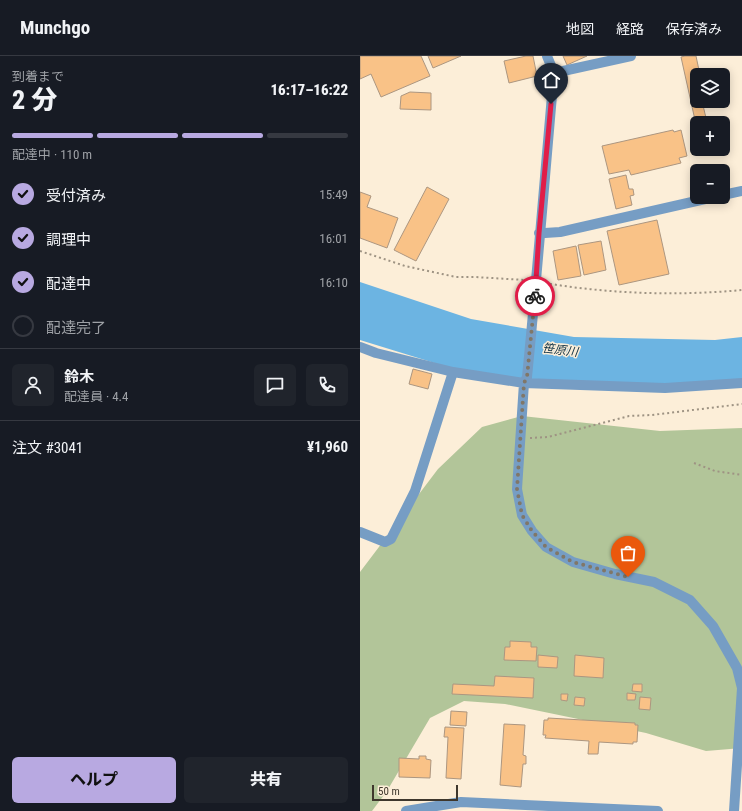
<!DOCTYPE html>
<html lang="ja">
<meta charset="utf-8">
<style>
body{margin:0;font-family:"Roboto Condensed","Noto Sans JP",sans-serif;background:#20242c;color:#f1f3f6;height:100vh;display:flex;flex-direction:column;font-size:15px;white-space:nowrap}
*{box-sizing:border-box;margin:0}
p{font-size:13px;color:#9ea1a6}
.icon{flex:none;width:22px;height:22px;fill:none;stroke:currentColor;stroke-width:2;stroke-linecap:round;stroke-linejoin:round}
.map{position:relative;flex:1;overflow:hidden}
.panel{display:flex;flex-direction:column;background:#171b24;width:360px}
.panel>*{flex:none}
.controls{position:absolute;left:330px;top:12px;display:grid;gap:8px}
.controls a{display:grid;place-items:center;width:40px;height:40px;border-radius:6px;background:#171b24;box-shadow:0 2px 10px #0003;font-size:20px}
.scale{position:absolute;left:12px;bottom:10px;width:86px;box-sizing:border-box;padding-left:4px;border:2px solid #3e372c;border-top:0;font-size:11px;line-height:14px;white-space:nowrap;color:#3e372c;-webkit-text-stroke:3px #fceed8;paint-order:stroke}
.pin{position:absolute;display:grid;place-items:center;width:34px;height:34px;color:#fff;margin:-41px -17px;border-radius:50% 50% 50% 0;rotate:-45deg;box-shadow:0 0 4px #0007}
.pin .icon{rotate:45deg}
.courier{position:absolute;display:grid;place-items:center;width:40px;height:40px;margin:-20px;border:3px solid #e11d48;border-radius:50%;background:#fff;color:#222;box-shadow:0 1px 5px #0007}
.overview em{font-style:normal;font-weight:800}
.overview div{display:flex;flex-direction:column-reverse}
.overview{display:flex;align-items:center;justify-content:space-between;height:68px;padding:0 12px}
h1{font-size:26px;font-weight:800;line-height:30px}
.bar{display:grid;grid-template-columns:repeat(4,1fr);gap:6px 4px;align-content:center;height:48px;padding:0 12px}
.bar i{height:5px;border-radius:3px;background:#363941}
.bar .active{background:#b8a9e1}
.bar p{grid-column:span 4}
.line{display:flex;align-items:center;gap:10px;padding:0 12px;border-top:1px solid #363941}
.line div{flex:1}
.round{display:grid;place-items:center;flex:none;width:42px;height:42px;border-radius:6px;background:#20242c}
ol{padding:0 12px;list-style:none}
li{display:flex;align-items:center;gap:12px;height:44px}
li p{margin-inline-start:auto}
li .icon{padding:4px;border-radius:50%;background:#b8a9e1;color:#111;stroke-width:4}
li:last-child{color:#9ea1a6}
li i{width:22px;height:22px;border:2px solid #363941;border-radius:50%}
.action{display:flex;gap:8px;margin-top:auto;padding:8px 12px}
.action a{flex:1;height:46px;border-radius:6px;background:#b8a9e1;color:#111;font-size:16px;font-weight:800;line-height:46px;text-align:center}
.action a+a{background:#20242c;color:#f1f3f6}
header{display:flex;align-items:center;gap:24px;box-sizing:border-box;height:56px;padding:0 20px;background:#171b24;border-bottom:1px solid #363941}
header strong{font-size:19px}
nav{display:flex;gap:22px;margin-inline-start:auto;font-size:14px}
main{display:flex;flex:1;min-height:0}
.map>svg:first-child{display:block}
.green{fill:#b2c599}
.water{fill:#6cb4e2}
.building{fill:#f9c287;stroke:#ac9680}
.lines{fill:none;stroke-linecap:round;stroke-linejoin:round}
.path{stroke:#9e9383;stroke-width:2;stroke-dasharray:2 3;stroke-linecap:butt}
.minor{stroke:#769dc4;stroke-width:10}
.done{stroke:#807768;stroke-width:4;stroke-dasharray:0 7.2}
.route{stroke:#e11d48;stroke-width:5}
.labels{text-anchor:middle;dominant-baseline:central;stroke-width:3;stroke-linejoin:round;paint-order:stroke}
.water-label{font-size:12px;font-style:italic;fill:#113245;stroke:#fceed8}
</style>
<header>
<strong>Munchgo</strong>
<nav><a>地図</a><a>経路</a><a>保存済み</a></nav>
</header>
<main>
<section class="panel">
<div class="overview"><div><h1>2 分</h1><p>到着まで</p></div><em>16:17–16:22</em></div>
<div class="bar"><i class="active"></i><i class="active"></i><i class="active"></i><i></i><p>配達中 · 110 m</p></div>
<ol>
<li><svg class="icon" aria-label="check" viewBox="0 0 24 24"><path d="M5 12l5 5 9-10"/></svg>受付済み<p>15:49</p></li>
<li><svg class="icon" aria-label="check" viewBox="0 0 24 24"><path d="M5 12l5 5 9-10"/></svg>調理中<p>16:01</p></li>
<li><svg class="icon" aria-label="check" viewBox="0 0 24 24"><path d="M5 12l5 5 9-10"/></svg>配達中<p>16:10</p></li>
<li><i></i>配達完了</li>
</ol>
<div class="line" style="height:72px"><a class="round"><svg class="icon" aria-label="person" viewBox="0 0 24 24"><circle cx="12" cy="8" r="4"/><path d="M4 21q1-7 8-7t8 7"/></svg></a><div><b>鈴木</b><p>配達員 · 4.4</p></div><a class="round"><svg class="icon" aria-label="chat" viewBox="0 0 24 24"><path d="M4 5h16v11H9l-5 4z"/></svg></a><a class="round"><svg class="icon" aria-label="phone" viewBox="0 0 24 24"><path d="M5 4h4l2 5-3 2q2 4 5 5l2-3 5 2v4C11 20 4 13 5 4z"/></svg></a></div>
<div class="line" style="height:52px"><div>注文 #3041</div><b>¥1,960</b></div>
<div class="action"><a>ヘルプ</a><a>共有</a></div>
</section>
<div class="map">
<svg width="382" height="755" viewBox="0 0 382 755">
<rect width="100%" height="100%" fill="#fceed8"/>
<!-- green -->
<path class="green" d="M162,360L300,375L382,372V692L346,695L286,677L145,648L104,645L70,662L27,735L12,755H0V516L78,413L122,371Z"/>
<!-- water -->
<path class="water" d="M0,226L111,263L214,281L355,284L382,281V327L215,333L94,313L0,284Z"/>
<!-- building -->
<path class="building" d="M0,0H61L70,20L21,41L11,18L0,23Z
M68,0H101L73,12Z
M166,0H173L177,20L149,27L144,5Z
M203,0H227L207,9Z
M325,0H336L340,19H337V45H342L346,62L335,64L321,1Z
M50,36L71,37V54L40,53L41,40Z
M313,74L314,76L321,74L327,100L319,102L321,107L271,119L269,114L249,118L242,90Z
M266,119L269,133H273L274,139L270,140L272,149L256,153L249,123Z
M67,131L89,143L56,205L34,194Z
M0,136L11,140L7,151L38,162L27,192L0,182Z
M297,164L309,218L259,229L247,175Z
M241,185L246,214L224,219L218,189Z
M216,190L221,220L198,224L193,195Z
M53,313L72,318L68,333L49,328Z
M150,585L171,586V591H177L176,605L144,604L145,591H150Z
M178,599L198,601L197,612L178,611Z
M215,599L244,602L243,622L214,620Z
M135,620L174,622L173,642L92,638L93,628L134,630Z
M273,628H282V636L272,635Z
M267,637L276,638L275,644H267Z
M201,638H208L207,645L201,644Z
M215,641L225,642L224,650L214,649Z
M280,641L291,642L290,654L279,653Z
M91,655L107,656L106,670L90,669Z
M188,662L275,667V669H278L277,686H273V688L239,686L238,698H228L229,685L185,682L186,679H183L184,664H188Z
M144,668L165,669L163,699L166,700V708H163L161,731L140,729Z
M85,671L104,672L101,723L86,722L88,681H84Z
M59,700H66V703L71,704L70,722L39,721V702L59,703Z"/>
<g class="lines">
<!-- path -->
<path class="path" d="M0,195L45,210L96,221H115L165,224
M185,227C250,238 317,240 382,234
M170,382L188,381L269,360L292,359L382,348
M334,407L355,415L382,419"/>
<!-- minor -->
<path class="minor" d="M187,0L194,17C185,118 177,220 167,321L164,327L157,433L162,459L172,475L186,491L213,506L255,518L294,526L330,544L353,570L377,612L382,632L374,755
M194,17L271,0
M363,139L382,135
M179,177H185L200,176L354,141
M0,291L16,297L93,316L164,327L305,332L382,327
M0,476L25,486L31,483L55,435L93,316
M46,755L101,746L298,755"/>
</g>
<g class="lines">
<!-- done -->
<path class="done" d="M175,240L167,321L164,327L157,433L162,459L172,475L186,491L213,506L268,521"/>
<!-- route -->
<path class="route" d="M175,240L179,177L191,48"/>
</g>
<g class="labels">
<!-- water labels -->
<g class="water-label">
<text transform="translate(200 294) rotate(7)">笹原川</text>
</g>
</g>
</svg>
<div class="controls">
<a><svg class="icon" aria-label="layers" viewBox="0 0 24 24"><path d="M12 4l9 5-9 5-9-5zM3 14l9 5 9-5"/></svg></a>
<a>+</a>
<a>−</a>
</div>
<div class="scale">50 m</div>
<div class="pin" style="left:268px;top:521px;background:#ea580c"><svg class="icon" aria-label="bag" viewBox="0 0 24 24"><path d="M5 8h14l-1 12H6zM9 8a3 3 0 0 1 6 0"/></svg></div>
<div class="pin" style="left:191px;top:48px;background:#1f2937"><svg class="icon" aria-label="home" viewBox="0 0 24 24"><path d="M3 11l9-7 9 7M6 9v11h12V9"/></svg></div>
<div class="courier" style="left:175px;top:240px"><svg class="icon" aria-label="bike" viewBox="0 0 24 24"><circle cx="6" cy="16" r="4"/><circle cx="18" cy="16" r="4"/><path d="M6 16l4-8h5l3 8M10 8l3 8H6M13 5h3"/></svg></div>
</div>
</main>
